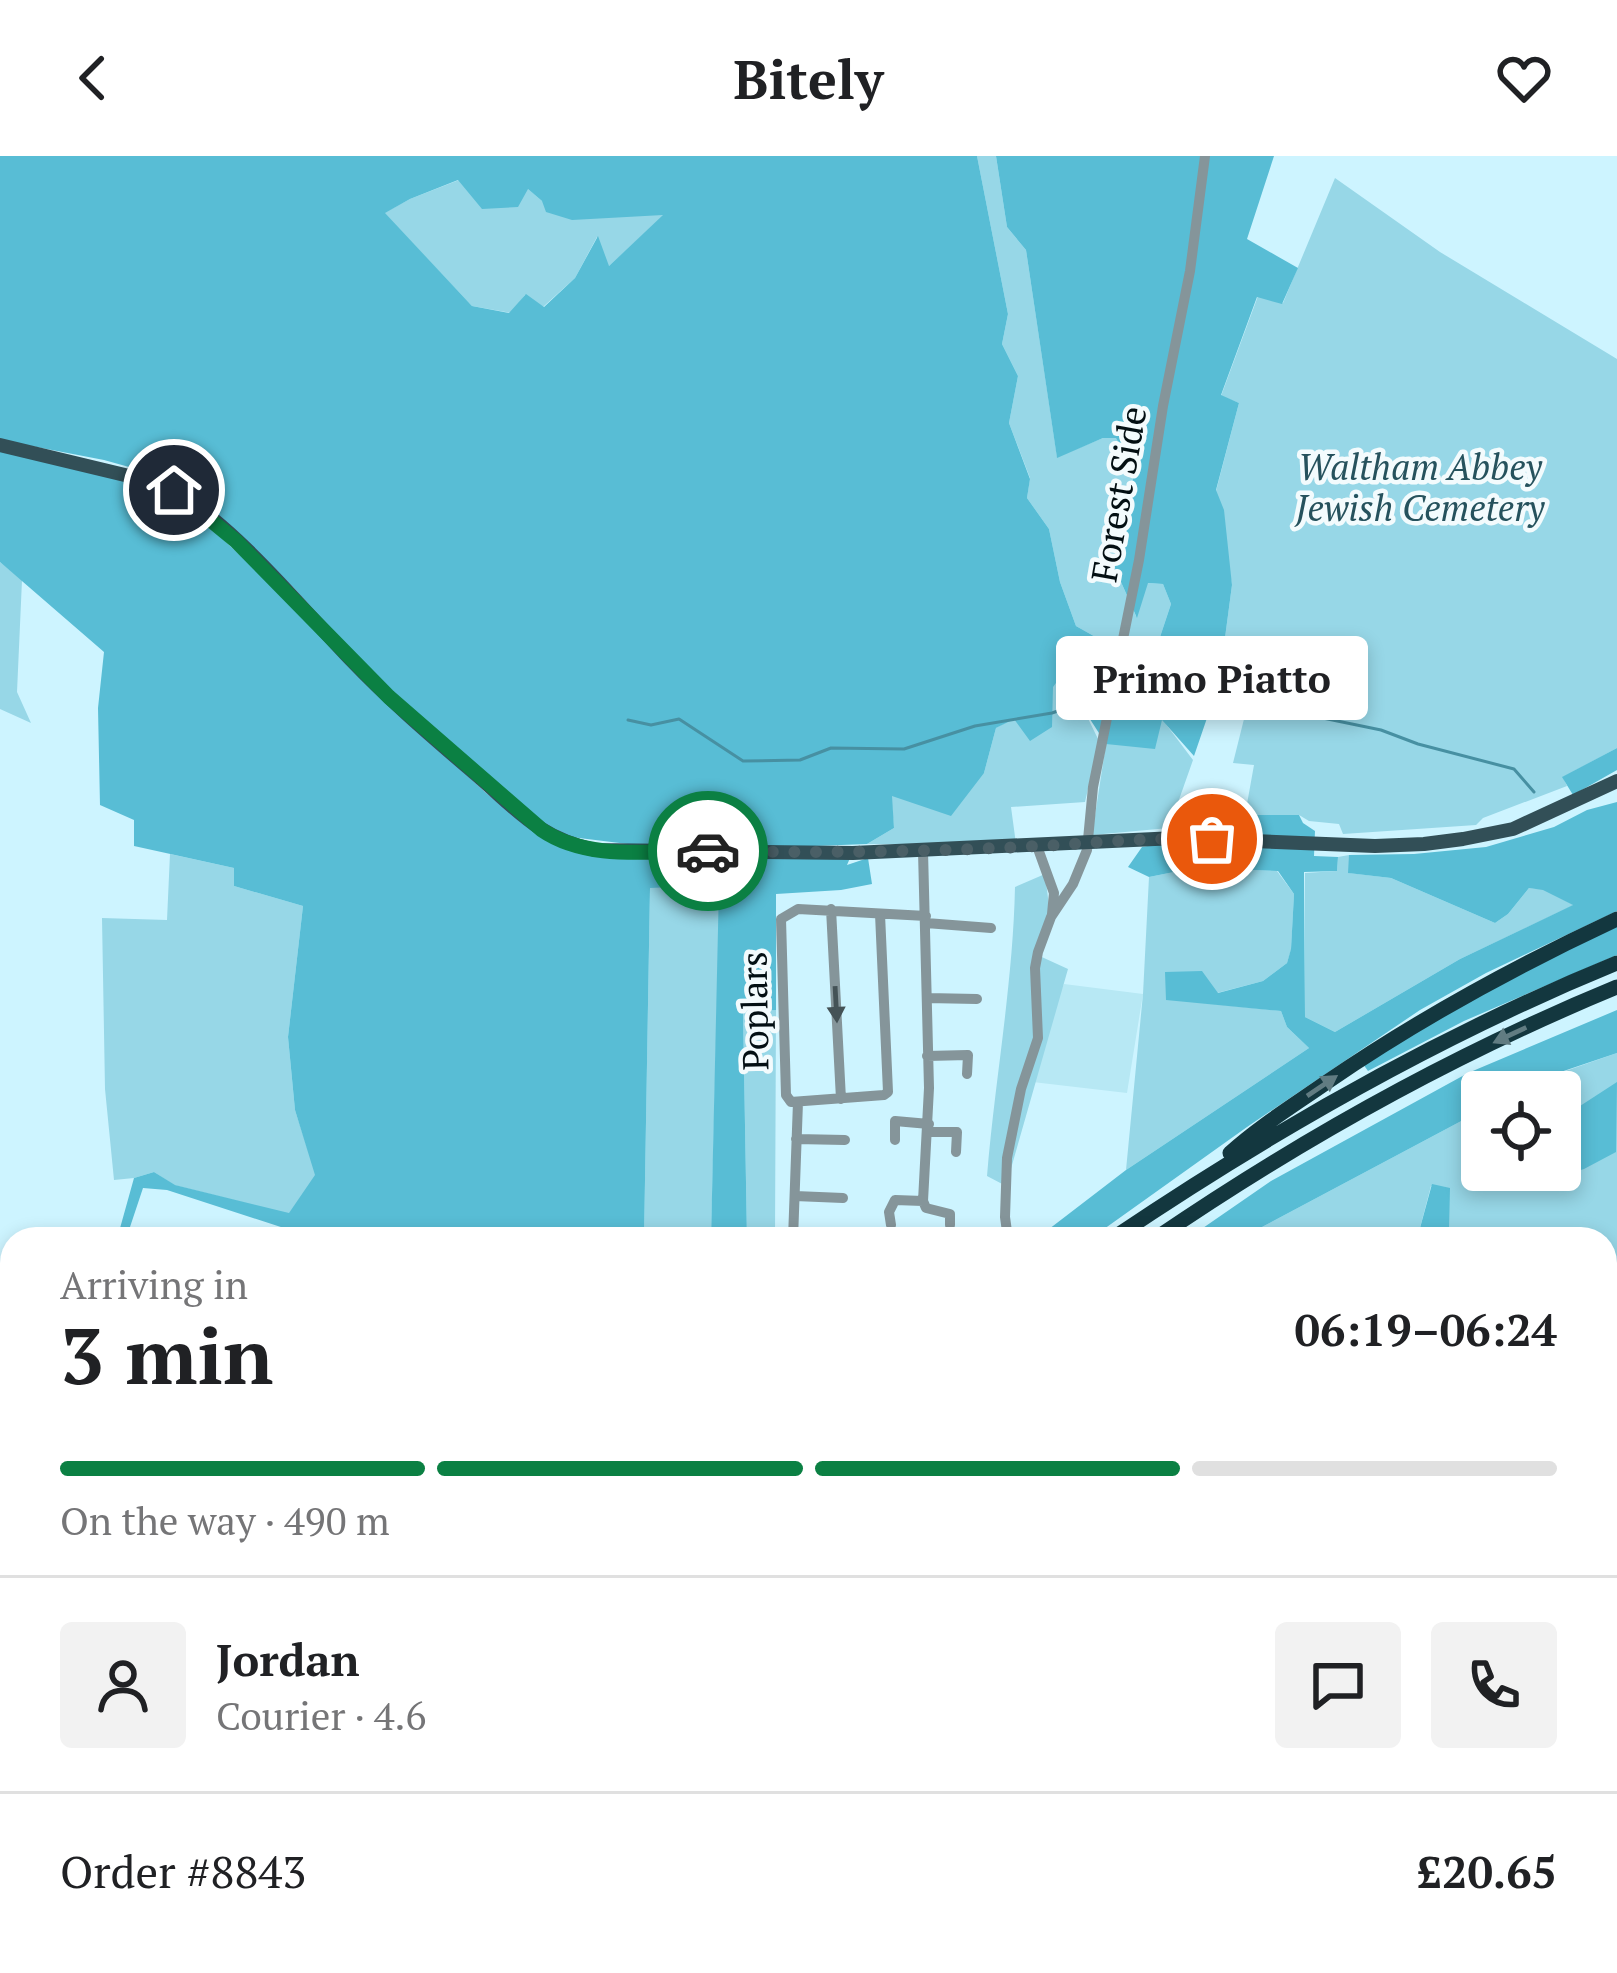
<!DOCTYPE html>
<meta charset="utf-8">
<style>
body{margin:0;font-family:"PT Serif",serif;background:#f2f2f2;color:#202124;height:100vh;display:flex;flex-direction:column;font-size:45px;white-space:nowrap}
*{box-sizing:border-box;margin:0}
p{font-size:39px;color:#757577}
.icon{flex:none;width:66px;height:66px;fill:none;stroke:currentColor;stroke-width:2;stroke-linecap:round;stroke-linejoin:round}
.map{position:relative;flex:1;overflow:hidden}
.panel{position:absolute;left:0px;top:1071px;width:1617px;height:747px;display:flex;flex-direction:column;background:#fff;border-radius:36px 36px 0 0;box-shadow:0 6px 18px #0003}
.panel>*{flex:none}
.fabs{position:absolute;left:1461px;top:915px;display:grid;gap:24px}
.fabs a{display:grid;place-items:center;width:120px;height:120px;border-radius:12px;background:#fff;box-shadow:0 6px 18px #0003;font-size:60px}
.pin{position:absolute;display:grid;place-items:center;width:102px;height:102px;color:#fff;margin:-51px;border:6px solid #fff;border-radius:50%;box-shadow:0 3px 12px #0007}
.courier{position:absolute;display:grid;place-items:center;width:120px;height:120px;margin:-60px;border:9px solid #0b8043;border-radius:50%;background:#fff;color:#222;box-shadow:0 3px 15px #0007}
.bubble{position:absolute;height:84px;border-radius:12px;background:#fff;box-shadow:0 6px 18px #0003;font-size:39px;font-weight:600;line-height:84px;text-align:center}
.overview em{font-style:normal;font-weight:600}
.overview div{display:flex;flex-direction:column-reverse}
.overview{display:flex;align-items:center;justify-content:space-between;height:204px;padding:0 60px}
h1{font-size:78px;font-weight:600;line-height:90px}
.bar{display:grid;grid-template-columns:repeat(4,1fr);gap:18px 12px;align-content:center;height:144px;padding:0 60px}
.bar i{height:15px;border-radius:9px;background:#e0e0e0}
.bar .active{background:#0b8043}
.bar p{grid-column:span 4}
.line{display:flex;align-items:center;gap:30px;padding:0 60px;border-top:3px solid #e0e0e0}
.line div{flex:1}
.round{display:grid;place-items:center;flex:none;width:126px;height:126px;border-radius:12px;background:#f2f2f2}
header{display:flex;justify-content:space-between;align-items:center;height:156px;padding:0 60px;background:#fff;font-size:54px;font-weight:600}
.map>svg:first-child{display:block}
.built{fill:#b7e8f4}
.green{fill:#97d7e7}
.forest{fill:#58bdd5;fill-rule:evenodd}
.water{fill:#64c8e0;stroke:#4790a2;stroke-width:3}
.lines{fill:none;stroke-linecap:round;stroke-linejoin:round}
.stream{stroke:#4790a2;stroke-width:3}
.minor{stroke:#85959a;stroke-width:10}
.major{stroke:#324f57;stroke-width:14}
.highway{stroke:#13373f;stroke-width:15}
.oneway{fill:#445256}
.oneway2{fill:#617c82}
.done{stroke:#4a5f66;stroke-width:12;stroke-dasharray:0 21.6}
.route{stroke:#0b8043;stroke-width:15}
.labels{text-anchor:middle;dominant-baseline:central;stroke-width:9;stroke-linejoin:round;paint-order:stroke}
.park-label{font-size:36px;font-style:italic;fill:#26525d;stroke:#f3fbfd}
.street-label{font-size:36px;fill:#030f13;stroke:#f3fbfd}
</style>
<header><svg class="icon" aria-label="back" viewBox="0 0 24 24"><path d="M15 5l-7 7 7 7"/></svg>Bitely<svg class="icon" aria-label="heart" viewBox="0 0 24 24"><path d="M12 20l-8-8c-3-5 5-10 8-4 3-6 11-1 8 4z"/></svg></header>
<div class="map">
<svg width="1617" height="1817" viewBox="0 0 1617 1817">
<rect width="100%" height="100%" fill="#cdf4ff"/>
<!-- built -->
<path class="built" d="M1064,828L1143,838L1127,937L1024,925L1038,882Z
M1605,1228H1617V1400L1605,1403Z"/>
<!-- green -->
<path class="green" d="M977,0H996L1007,71L1026,94L1057,301L1103,282L1116,281L1135,314L1113,408L1136,460L1147,427L1163,428L1171,448L1159,484L1124,497L1076,470L1060,426L1049,373L1027,342L1030,322L1009,267L1018,220L1002,188L1008,158Z
M1335,22L1440,96L1617,203V592L1563,621L1567,630L1483,662L1476,669L1343,678L1339,668L1309,665L1299,659H1245L1254,609L1233,607L1248,547L1219,527L1232,429L1216,335L1239,247L1221,240L1258,140L1283,147Z
M459,24L527,32L542,45L665,58L608,111L597,81L575,122L543,151L525,139L511,157L472,150L384,57L410,43Z
M0,406L22,424L17,536L31,567L0,553Z
M1074,503L1080,546L1099,585L1085,646L1011,651L1016,688H867L894,672L891,639L984,617L996,572C1028,555 1052,532 1074,503Z
M1162,563L1193,604L1169,672L1092,679L1106,588Z
M170,698L234,712V730L303,750L288,881L295,954L316,1019L289,1058L174,1029L154,1016L134,1022L114,1024L105,933L102,762L167,764Z
M1349,699V717L1391,722L1495,767L1508,758L1529,732L1543,733L1574,749L1460,803L1335,876L1305,861V717L1337,715L1338,701Z
M1227,713L1277,715L1294,738L1291,794L1287,807L1263,825L1217,837L1166,816V843L1281,855L1287,871L1309,892L1126,1014L1143,838L1149,721L1179,715Z
M1045,718L1050,758L1033,797L1068,813L1006,1030L987,1020C995,923 1013,828 1015,731Z
M720,729L711,1083H644L650,731Z
M743,854H776L775,1083H747Z
M1617,897V1123L1605,1125V1083H1447L1449,1073V1034L1431,1030L1417,1083H1248L1262,1071L1482,954V1014H1560V936H1515L1534,926Z
M0,1390L12,1394V1581L0,1587Z
M1617,1400V1782L1605,1796V1403Z
M12,1706V1806H229L225,1817H0V1709Z
M364,1806H753L750,1817H374Z
M1126,1806H1597L1588,1817H1177L1176,1812L1127,1811Z"/>
<!-- forest -->
<path class="forest" d="M0,0H977L1008,158L1002,188L1018,220L1009,267L1030,323L1027,342L1049,373L1060,426L1076,470L1124,497L1159,484L1171,448L1163,428L1148,427L1137,462L1113,408L1135,314L1116,282H1103L1057,302L1026,94L1007,71L996,0H1274L1247,83L1298,112L1282,148L1257,141L1221,239L1239,247L1216,334L1224,354L1232,429L1219,527L1194,600L1162,564L1155,593L1106,588L1079,546L1073,504L1053,531L1052,571L1030,585L1014,563L996,572L984,617L951,660L892,640L894,672L867,688L763,692L644,690L571,681L540,666L369,514L293,431L199,341L171,325L147,316L104,304L0,284ZM458,24L482,53L518,51L528,33L542,45L546,56L572,64L663,59L609,110L598,80L575,122L544,151L526,138L509,157L472,150L385,57L410,43Z
M0,295L129,321L178,341L306,461L357,517L485,636L531,674L554,687L615,700L850,702L847,709L868,702L872,728L841,734L776,738V854L743,855L747,1083H711L719,729L650,732L644,1083H298L287,1073L167,1034L143,1032L126,1083H117L134,1022L154,1016L175,1029L289,1057L315,1019L295,954L288,881L303,750L234,730V712L134,690V664L100,649L98,552L104,496L0,406Z
M1617,592V614L1573,639L1562,621Z
M1617,646V755L1486,817L1420,854L1247,971L1090,1083H1036L1126,1014L1309,892L1287,871L1281,855L1166,844L1165,816L1202,815L1218,837L1263,825L1287,807L1291,793L1294,738L1278,715L1227,713L1179,715L1149,721L1128,711L1142,691L1159,688L1213,689L1245,659H1299L1303,667L1315,675L1314,700L1338,701L1337,715L1304,716L1305,861L1335,876L1460,803L1573,749L1543,734L1529,732L1508,758L1495,767L1391,722L1348,717L1349,699L1414,698L1486,691L1554,671L1587,654Z
M1617,770V799L1464,865L1368,915L1363,908C1444,856 1530,810 1617,770Z
M1617,854V897L1534,925L1515,936H1482V954L1262,1071L1248,1083H1187L1271,1025L1468,917Z
M1617,926L1616,996L1584,1013L1527,1030L1523,1014H1560V963Z
M1432,1028L1450,1032L1449,1073L1447,1083H1417Z
M1617,1123V1228H1605V1125Z
M229,1806H364L374,1817H225Z"/>
<!-- water -->
<path class="water" d="M1605,1447L1617,1456V1535L1605,1549Z"/>
<g class="lines">
<!-- stream -->
<path class="stream" d="M1117,535L1132,531L1174,544L1208,540L1229,551L1284,554L1381,574L1418,588L1514,613L1534,636
M628,564L651,569L679,563L743,605L800,604L831,592L904,593L975,570L1052,557L1107,538"/>
<!-- minor -->
<path class="minor" d="M1037,690L1054,737L1052,758
M923,695L929,932L923,1045
M831,753L841,943
M880,758L888,936L884,939L791,946L786,939L781,763L798,753L926,760
M926,767L991,772
M927,842L977,843
M927,900L968,899L967,918
M928,976H957L956,996
M796,983L845,984
M895,984V965L929,968
M795,1040L843,1042
M923,1045L926,1052L950,1058V1069
M891,1069L889,1056L895,1044L923,1045
M793,1083L798,946
M1008,1083L1005,1061L1007,1002L1021,933L1038,882L1035,812L1038,796L1051,761L1073,728L1087,694L1093,631L1139,404L1163,250L1190,115L1205,0
M1062,1817L1065,1806"/>
<!-- major -->
<path class="major" d="M0,289L154,326C221,352 300,451 351,504C391,546 436,584 480,622C519,656 541,683 595,694L853,697L1176,682L1375,690L1424,688L1463,683L1513,673L1617,625"/>
<!-- highway -->
<path class="highway" d="M1230,997C1260,970 1294,949 1327,926C1419,863 1516,810 1617,763
M1112,1083C1272,975 1438,880 1617,807
M1155,1083C1300,984 1454,898 1617,831
M0,1668L12,1665
M0,1694L12,1690"/>
</g>
<!-- one-way arrows -->
<defs><path id="oneway-solid" d="M-6-.8H1V-3.2L6.5 0L1 3.2V.8H-6Z" transform="scale(3)"/></defs>
<use class="oneway" href="#oneway-solid" transform="translate(836 848) rotate(87)"/>
<g class="oneway2">
<use href="#oneway-solid" transform="translate(1510 879) rotate(155)"/>
<use href="#oneway-solid" transform="translate(1322 930) rotate(-34)"/>
</g>
<g class="lines">
<!-- done -->
<path class="done" d="M708,695C818,697 928,696 1038,690C1096,687 1153,681 1212,683"/>
<!-- route -->
<path class="route" d="M174,334L236,385L389,541L542,674C589,706 654,694 708,695"/>
</g>
<g class="labels">
<!-- park labels -->
<g class="park-label">
<text x="1420" y="310">Waltham Abbey<tspan x="1420" dy="41">Jewish Cemetery</tspan></text>
</g>
<!-- street labels -->
<g class="street-label">
<text transform="translate(1118 338) rotate(-80)">Forest Side</text>
<text transform="translate(754 855) rotate(-91)">Poplars</text>
</g>
</g>
</svg>
<div class="fabs">
<a><svg class="icon" aria-label="locate" viewBox="0 0 24 24"><circle cx="12" cy="12" r="6"/><path d="M12 2v4M12 18v4M2 12h4M18 12h4"/></svg></a>
</div>
<div class="pin" style="left:1212px;top:683px;background:#ea580c"><svg class="icon" aria-label="bag" viewBox="0 0 24 24"><path d="M5 8h14l-1 12H6zM9 8a3 3 0 0 1 6 0"/></svg></div>
<div class="pin" style="left:174px;top:334px;background:#1f2937"><svg class="icon" aria-label="home" viewBox="0 0 24 24"><path d="M3 11l9-7 9 7M6 9v11h12V9"/></svg></div>
<div class="courier" style="left:708px;top:695px"><svg class="icon" aria-label="car" viewBox="0 0 24 24"><path d="M5 17H2v-5l4-1 3-4h7l3 4 3 1v5h-3M9 17h6M6 11h13"/><circle cx="7" cy="17" r="2"/><circle cx="17" cy="17" r="2"/></svg></div>
<div class="bubble" style="left:1056px;top:480px;width:312px">Primo Piatto</div>
<section class="panel">
<div class="overview"><div><h1>3 min</h1><p>Arriving in</p></div><em>06:19–06:24</em></div>
<div class="bar"><i class="active"></i><i class="active"></i><i class="active"></i><i></i><p>On the way · 490 m</p></div>
<div class="line" style="height:216px"><a class="round"><svg class="icon" aria-label="person" viewBox="0 0 24 24"><circle cx="12" cy="8" r="4"/><path d="M4 21q1-7 8-7t8 7"/></svg></a><div><b>Jordan</b><p>Courier · 4.6</p></div><a class="round"><svg class="icon" aria-label="chat" viewBox="0 0 24 24"><path d="M4 5h16v11H9l-5 4z"/></svg></a><a class="round"><svg class="icon" aria-label="phone" viewBox="0 0 24 24"><path d="M5 4h4l2 5-3 2q2 4 5 5l2-3 5 2v4C11 20 4 13 5 4z"/></svg></a></div>
<div class="line" style="height:156px"><div>Order #8843</div><b>£20.65</b></div>
</section>
</div>
